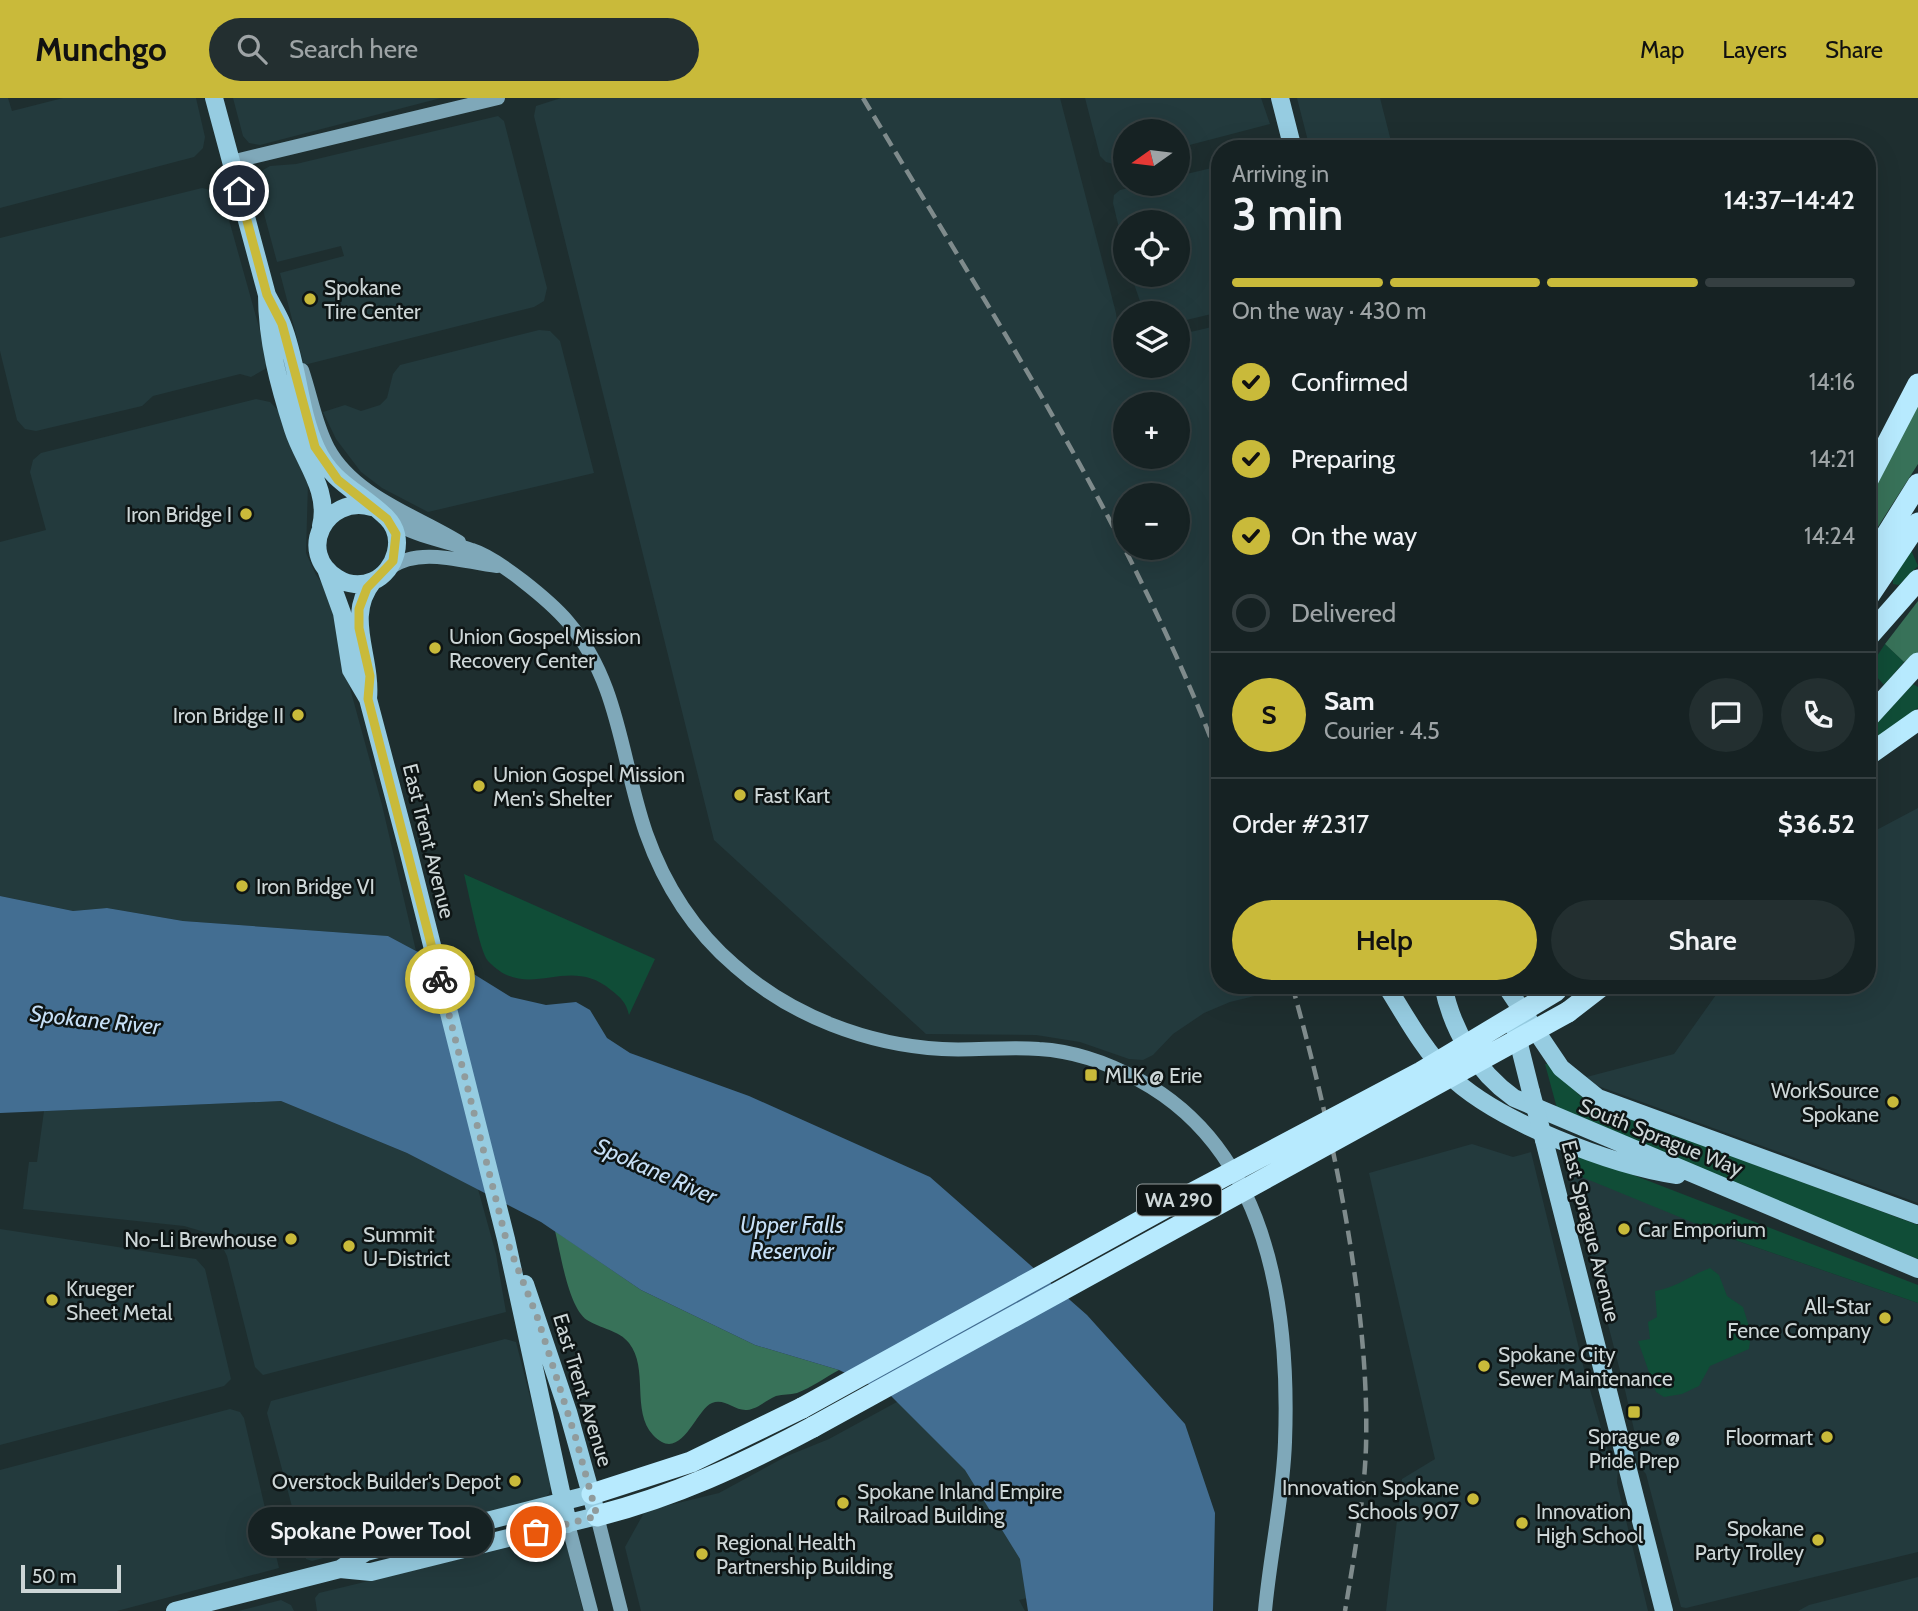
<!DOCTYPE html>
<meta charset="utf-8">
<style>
body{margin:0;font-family:Cabin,sans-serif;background:#232f30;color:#f1f3f6;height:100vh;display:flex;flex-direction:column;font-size:26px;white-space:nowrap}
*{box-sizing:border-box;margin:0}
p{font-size:23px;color:#9ea4a6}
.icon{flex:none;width:38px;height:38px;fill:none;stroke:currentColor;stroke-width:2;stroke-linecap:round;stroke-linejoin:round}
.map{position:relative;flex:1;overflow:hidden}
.drawer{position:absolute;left:1211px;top:42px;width:665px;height:854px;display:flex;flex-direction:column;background:#162223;border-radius:28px;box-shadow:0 7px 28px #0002,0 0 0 2px #353f41}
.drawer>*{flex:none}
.needle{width:46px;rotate:256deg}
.buttons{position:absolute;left:1113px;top:21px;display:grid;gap:14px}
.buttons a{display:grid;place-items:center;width:77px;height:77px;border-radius:50%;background:#162223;box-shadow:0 7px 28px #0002,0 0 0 2px #353f41;font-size:35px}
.scale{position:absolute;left:21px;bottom:18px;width:100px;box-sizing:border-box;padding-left:7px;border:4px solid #cdd6d7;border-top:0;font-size:19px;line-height:24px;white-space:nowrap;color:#cdd6d7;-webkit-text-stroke:5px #0e1515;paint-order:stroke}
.pin{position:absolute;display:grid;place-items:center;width:60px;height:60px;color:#fff;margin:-30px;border:4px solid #fff;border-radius:50%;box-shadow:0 2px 7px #0007}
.courier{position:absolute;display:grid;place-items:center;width:70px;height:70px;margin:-35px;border:5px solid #c9ba3a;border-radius:50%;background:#fff;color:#222;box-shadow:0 2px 9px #0007}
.bubble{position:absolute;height:49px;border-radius:24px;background:#162223;box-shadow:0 7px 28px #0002,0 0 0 2px #353f41;font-size:23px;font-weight:600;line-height:49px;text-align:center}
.summary em{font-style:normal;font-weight:600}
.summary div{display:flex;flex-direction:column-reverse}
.summary{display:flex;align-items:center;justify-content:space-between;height:119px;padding:0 21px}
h1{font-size:46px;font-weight:600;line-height:52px}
.bar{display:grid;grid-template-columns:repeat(4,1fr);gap:10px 7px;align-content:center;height:84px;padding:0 21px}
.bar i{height:9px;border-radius:5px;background:#353f41}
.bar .on{background:#c9ba3a}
.bar p{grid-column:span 4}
.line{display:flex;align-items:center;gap:18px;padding:0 21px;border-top:2px solid #353f41}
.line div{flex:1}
.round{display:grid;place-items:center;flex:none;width:74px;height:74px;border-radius:37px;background:#232f30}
ol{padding:0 21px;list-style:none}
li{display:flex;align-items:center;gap:21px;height:77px}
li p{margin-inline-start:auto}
li .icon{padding:7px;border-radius:50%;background:#c9ba3a;color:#111;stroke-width:4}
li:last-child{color:#9ea4a6}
li i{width:38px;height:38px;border:4px solid #353f41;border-radius:50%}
.button{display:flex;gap:14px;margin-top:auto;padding:14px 21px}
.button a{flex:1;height:80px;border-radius:42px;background:#c9ba3a;color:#111;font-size:28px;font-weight:600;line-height:80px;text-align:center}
.button a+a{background:#232f30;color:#f1f3f6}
header{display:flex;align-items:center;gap:42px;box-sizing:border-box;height:98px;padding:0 35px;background:#c9ba3a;color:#111}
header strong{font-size:33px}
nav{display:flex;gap:38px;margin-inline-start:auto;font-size:24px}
.search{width:490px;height:63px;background:#232f30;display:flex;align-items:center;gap:18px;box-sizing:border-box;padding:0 24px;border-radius:38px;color:#9ea4a6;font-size:26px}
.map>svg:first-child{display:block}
.built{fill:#233a3d;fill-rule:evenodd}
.green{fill:#104d37}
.forest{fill:#387259}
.water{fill:#436e92}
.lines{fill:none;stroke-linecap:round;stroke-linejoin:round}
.secondary{stroke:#7fa8b9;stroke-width:14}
.primary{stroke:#96cce1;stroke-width:18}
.highway{stroke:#b7eafe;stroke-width:21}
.rail{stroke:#7f8b8c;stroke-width:4.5;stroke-dasharray:14 7;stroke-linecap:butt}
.primary-bridge{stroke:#96cce1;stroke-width:18}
.highway-bridge{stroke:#b7eafe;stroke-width:21}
.done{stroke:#909b9c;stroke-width:7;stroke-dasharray:0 12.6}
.route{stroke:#c9ba3a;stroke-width:9}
.poi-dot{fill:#c9ba3a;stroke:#0e1515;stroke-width:2.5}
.labels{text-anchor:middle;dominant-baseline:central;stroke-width:5;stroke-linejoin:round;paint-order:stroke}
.shield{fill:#0e1515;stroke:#949c9d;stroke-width:2}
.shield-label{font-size:19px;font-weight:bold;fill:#cdd6d7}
.poi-label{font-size:21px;fill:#cdd6d7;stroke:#0e1515;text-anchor:start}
.street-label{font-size:21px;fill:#cdd6d7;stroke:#0e1515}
.water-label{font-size:23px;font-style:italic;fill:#c6dff6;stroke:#0e1515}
</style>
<header>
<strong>Munchgo</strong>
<div class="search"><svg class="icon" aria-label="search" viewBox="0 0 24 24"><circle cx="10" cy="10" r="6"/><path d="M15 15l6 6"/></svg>Search here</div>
<nav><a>Map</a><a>Layers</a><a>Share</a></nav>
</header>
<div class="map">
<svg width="1918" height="1513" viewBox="0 0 1918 1513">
<rect width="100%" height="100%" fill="#1e2e2f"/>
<!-- built -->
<path class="built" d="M0,0H8L12,13L63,0H196L205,39L203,50L194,59L0,110Z
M233,0H441L260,47L249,45L243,38Z
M561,0H1060L1116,215L1119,241L1125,247V268H1178V237L1220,227V887H1300L1230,904L1204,915L1173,936L1153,957L1143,962L1129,961L1080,944L1036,937L926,936L714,742L534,18L536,8ZM1178,306V359H1125V306ZM1178,397V450H1125V397Z
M1085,0H1261L1270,26L1178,50V33H1125V62L1113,66L1106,64L1100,58Z
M1297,0H1380L1393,51H1310Z
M498,18L504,23L547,190L544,203L534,209L304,267L280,175L344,158L341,148L277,164L256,86L258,75L270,68L296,66Z
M1220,68V214L1178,224V215H1144L1131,177H1178V124H1125V155L1113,105L1114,97L1120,92L1147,86H1178V78Z
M202,90L215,93L224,104L267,258L265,271L251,279L240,276L153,298L142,308L36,333L25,331L17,322L0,253V140Z
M539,232L550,233L560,243L594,375L428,414L382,390L361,374L336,341L323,314L345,307L361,313L380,307L387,300L393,276L400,267Z
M256,301L270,304L280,314L308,385L306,455L316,477L332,499L342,561L382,707L416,853L388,838L183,823L107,810L73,813L0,798V444L46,432L30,374L33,362L41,355Z
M1918,710V1105L1579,981L1674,956L1723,887H1867V737Z
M281,1003L407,1055L478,1091L496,1156L506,1214L263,1277L255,1269L227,1158L220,1144L208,1135L184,1128L23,1111L29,1064H37L44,1013Z
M1472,1046L1513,1059L1531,1054L1584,1271L1607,1350L1618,1371L1617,1385L1648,1513H1386L1402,1381L1435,1361L1369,1075Z
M1575,1074L1738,1143L1918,1205V1454L1686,1510L1681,1509L1646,1376L1638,1367L1635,1357L1637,1345L1625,1292L1569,1076Z
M0,1131L196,1161L205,1171L231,1281L224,1288L0,1347Z
M1014,1240L1154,1468L1019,1502L1025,1513H641L625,1449L645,1413L719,1395L787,1358L829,1341Z
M505,1241L516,1244L552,1385L549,1396L540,1403L312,1463L306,1461L267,1315L271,1303Z
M230,1311L240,1314L244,1320L279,1470L117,1513H0V1372Z
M550,1439L560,1441L567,1449L583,1513H317L315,1500L319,1495Z
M1918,1479V1513H1798L1809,1507Z
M281,1502L291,1507L294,1513H238Z"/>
<!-- green -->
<path class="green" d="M1911,452L1918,468L1899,487L1893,486V480Z
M1885,546L1904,564L1884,587L1869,570Z
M1913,586L1918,589V610L1867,646V636Z
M464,776L655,861L629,917C626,904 621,900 611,892C567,855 528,906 488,863C480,855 468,791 464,776Z
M1545,966H1550L1579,997L1599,1009L1918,1127V1161L1558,1014Z
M1566,1051L1918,1187V1205L1738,1143L1572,1075Z
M1710,1170L1719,1177L1727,1198L1743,1209L1751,1235L1749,1251L1710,1268L1699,1288L1682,1296L1664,1299L1656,1294L1638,1243L1650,1241L1648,1224L1657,1219L1655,1193C1676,1190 1691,1177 1710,1170Z"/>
<!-- forest -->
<path class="forest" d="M1918,303V366L1867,446V405Z
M1918,503V554L1904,564L1885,546Z
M555,1133L641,1192L755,1247L839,1272C826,1279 811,1290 797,1295C790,1297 783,1296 776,1298C766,1302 758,1311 747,1312C734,1313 725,1300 712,1305C695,1312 681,1367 653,1337C631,1313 649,1270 629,1245C619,1232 601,1231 587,1222C568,1209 561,1156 555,1133Z"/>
<!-- water -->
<path class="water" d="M0,798L73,813L107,810L183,823L388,838L416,853L464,870L511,899L546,907L576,904L590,912L607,940L630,955L749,998L930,1079L1087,1217L1185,1326L1215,1415L1213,1513H1028L1020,1461L965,1372L889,1296L839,1272L755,1247L641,1192L541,1124L407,1055L281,1003L0,1015Z"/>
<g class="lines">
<!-- secondary -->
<path class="secondary" d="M231,64L498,0
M302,272C311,298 315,326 328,350C354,398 415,417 459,444
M389,421C415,439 443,442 472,452C498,460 550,503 568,524C620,585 621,663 646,735C664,786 694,833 735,868C791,918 868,947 942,951C974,953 1007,948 1039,951C1074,953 1108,965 1139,982C1268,1052 1290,1210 1285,1344C1283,1401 1270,1457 1265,1513
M389,470C421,448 462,464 497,468
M597,1418L621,1513
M568,1426L591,1513"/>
<!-- primary -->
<path class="primary" d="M214,0L267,197C267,243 279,287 293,331C303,363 330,392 321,428
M1280,0L1293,51
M267,197C272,207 278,216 282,226C298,265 298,310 316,350C332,386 361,394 387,420C406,439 396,473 373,483C361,488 348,487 337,480C296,455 325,396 372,409
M326,471L342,515L351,572L368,601L408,752L506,1141L568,1426
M368,601C372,558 344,519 373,483
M1386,887C1405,917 1423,951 1448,976C1495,1023 1611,1067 1677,1077
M1443,887C1452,932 1476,973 1514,1000L1918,1171
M1505,887L1561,970L1598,1000L1918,1117
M1515,930L1531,994
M1544,1042L1664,1513
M340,1471L371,1474L597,1418L568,1314L525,1186
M175,1513L340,1471L366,1454L592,1396"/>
<!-- highway -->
<path class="highway" d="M1867,384L1918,286
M1867,468L1918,386
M1867,501L1918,425
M1867,540L1918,482
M1867,621L1918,565
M1867,658L1918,622
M1568,914L1603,887
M592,1396L691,1364L802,1310
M597,1418C675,1398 742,1367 813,1329"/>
<!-- rail -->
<path class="rail" d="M863,0C991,215 1131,428 1220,664
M1292,887C1331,1026 1370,1205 1366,1349C1364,1404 1354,1459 1345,1513"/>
<!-- primary-bridge -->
<path class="primary-bridge" d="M1531,994L1544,1042"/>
<!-- highway-bridge -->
<path class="highway-bridge" d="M802,1310L1166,1109L1421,974L1556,893
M813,1329L1568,914"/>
</g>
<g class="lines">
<!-- done -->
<path class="done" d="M440,881L506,1141L538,1221L576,1341L597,1418L536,1434"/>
<!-- route -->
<path class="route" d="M239,93L267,197L282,226L315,349L338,382L387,421L396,436L393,463L367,490L359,511V530L370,578L368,601L440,881"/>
</g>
<!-- markers -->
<g class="poi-dot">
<circle cx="310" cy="201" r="7"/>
<circle cx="246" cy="416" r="7"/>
<circle cx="435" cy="550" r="7"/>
<circle cx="298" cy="617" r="7"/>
<circle cx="479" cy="688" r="7"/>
<circle cx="740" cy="697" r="7"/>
<circle cx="242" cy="788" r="7"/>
<rect x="1084" y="970" width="14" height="14" rx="3.5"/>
<circle cx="1893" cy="1004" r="7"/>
<circle cx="1624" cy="1131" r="7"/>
<circle cx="291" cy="1141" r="7"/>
<circle cx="349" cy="1148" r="7"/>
<circle cx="52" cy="1202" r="7"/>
<circle cx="1885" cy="1220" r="7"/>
<circle cx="1484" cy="1268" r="7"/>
<rect x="1627" y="1307" width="14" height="14" rx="3.5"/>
<circle cx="1827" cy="1339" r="7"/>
<circle cx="515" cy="1383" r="7"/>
<circle cx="1473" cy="1401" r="7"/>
<circle cx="843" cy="1405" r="7"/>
<circle cx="1522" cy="1425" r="7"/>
<circle cx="1818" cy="1442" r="7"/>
<circle cx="702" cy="1456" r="7"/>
</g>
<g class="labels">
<!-- shield labels -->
<rect class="shield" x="1137" y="1086.5" width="84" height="31" rx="5"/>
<g class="shield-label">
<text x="1179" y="1102">WA 290</text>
</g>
<!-- poi labels -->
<g class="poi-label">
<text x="324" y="189">Spokane<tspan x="324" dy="24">Tire Center</tspan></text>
<text x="232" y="416" text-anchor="end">Iron Bridge I</text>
<text x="449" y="538">Union Gospel Mission<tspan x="449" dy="24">Recovery Center</tspan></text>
<text x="284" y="617" text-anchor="end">Iron Bridge II</text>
<text x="493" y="676">Union Gospel Mission<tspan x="493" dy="24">Men's Shelter</tspan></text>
<text x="754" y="697">Fast Kart</text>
<text x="256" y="788">Iron Bridge VI</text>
<text x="1105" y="977">MLK @ Erie</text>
<text x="1879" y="992" text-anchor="end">WorkSource<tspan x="1879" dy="24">Spokane</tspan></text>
<text x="1638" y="1131">Car Emporium</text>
<text x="363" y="1136">Summit<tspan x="363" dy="24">U-District</tspan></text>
<text x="277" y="1141" text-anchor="end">No-Li Brewhouse</text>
<text x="66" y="1190">Krueger<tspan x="66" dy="24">Sheet Metal</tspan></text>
<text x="1871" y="1208" text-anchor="end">All-Star<tspan x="1871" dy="24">Fence Company</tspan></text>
<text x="1498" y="1256">Spokane City<tspan x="1498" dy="24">Sewer Maintenance</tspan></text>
<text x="1634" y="1338" text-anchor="middle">Sprague @<tspan x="1634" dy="24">Pride Prep</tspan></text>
<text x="1813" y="1339" text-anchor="end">Floormart</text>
<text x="501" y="1383" text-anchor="end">Overstock Builder's Depot</text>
<text x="1459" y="1389" text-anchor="end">Innovation Spokane<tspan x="1459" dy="24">Schools 907</tspan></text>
<text x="857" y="1393">Spokane Inland Empire<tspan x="857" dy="24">Railroad Building</tspan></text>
<text x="1536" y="1413">Innovation<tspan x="1536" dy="24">High School</tspan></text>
<text x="1804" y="1430" text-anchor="end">Spokane<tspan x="1804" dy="24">Party Trolley</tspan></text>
<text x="716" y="1444">Regional Health<tspan x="716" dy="24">Partnership Building</tspan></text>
</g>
<!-- street labels -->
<g class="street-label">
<text transform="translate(429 743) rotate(76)">East Trent Avenue</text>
<text transform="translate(1661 1039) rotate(22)">South Sprague Way</text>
<text transform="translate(1591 1133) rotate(76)">East Sprague Avenue</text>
<text transform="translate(583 1292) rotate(73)">East Trent Avenue</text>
</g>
<!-- water labels -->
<g class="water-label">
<text transform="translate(95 922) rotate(6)">Spokane River</text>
<text transform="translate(656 1073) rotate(24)">Spokane River</text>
<text x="792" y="1127">Upper Falls<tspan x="792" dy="26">Reservoir</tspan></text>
</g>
</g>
</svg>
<div class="buttons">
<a><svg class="needle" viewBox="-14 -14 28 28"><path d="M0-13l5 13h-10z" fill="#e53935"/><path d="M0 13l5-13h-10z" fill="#9ea4a6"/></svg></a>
<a><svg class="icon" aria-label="locate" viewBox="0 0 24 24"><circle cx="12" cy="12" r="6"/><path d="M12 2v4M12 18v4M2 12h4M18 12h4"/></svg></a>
<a><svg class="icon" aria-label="layers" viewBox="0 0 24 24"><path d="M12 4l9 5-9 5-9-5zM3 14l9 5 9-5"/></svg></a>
<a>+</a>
<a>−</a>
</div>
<div class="scale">50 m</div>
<div class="pin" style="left:536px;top:1434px;background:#ea580c"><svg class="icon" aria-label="bag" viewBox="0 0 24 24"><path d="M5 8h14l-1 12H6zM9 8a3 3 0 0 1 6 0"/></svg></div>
<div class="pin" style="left:239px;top:93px;background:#1f2937"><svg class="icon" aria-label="home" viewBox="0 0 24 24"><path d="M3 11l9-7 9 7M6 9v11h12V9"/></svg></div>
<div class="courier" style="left:440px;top:881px"><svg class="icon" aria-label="bike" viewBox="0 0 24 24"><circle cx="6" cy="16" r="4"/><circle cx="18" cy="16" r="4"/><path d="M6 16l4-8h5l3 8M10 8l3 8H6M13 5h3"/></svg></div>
<div class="bubble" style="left:248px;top:1409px;width:245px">Spokane Power Tool</div>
<section class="drawer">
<div class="summary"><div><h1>3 min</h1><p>Arriving in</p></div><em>14:37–14:42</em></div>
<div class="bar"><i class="on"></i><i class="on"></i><i class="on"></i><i></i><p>On the way · 430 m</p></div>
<ol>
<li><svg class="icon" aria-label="check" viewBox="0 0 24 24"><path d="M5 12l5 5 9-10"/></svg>Confirmed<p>14:16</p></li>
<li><svg class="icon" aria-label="check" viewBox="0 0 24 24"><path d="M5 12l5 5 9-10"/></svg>Preparing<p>14:21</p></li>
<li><svg class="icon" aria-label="check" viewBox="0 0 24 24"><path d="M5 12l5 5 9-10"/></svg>On the way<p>14:24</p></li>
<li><i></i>Delivered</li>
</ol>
<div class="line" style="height:126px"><b class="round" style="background:#c9ba3a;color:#111">S</b><div><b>Sam</b><p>Courier · 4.5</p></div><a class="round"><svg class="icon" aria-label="chat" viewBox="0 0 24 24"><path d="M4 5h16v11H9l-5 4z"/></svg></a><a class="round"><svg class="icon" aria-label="phone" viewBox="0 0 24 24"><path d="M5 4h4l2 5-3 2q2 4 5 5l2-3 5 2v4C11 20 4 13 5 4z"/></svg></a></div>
<div class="line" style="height:91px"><div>Order #2317</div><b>$36.52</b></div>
<div class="button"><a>Help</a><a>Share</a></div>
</section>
</div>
